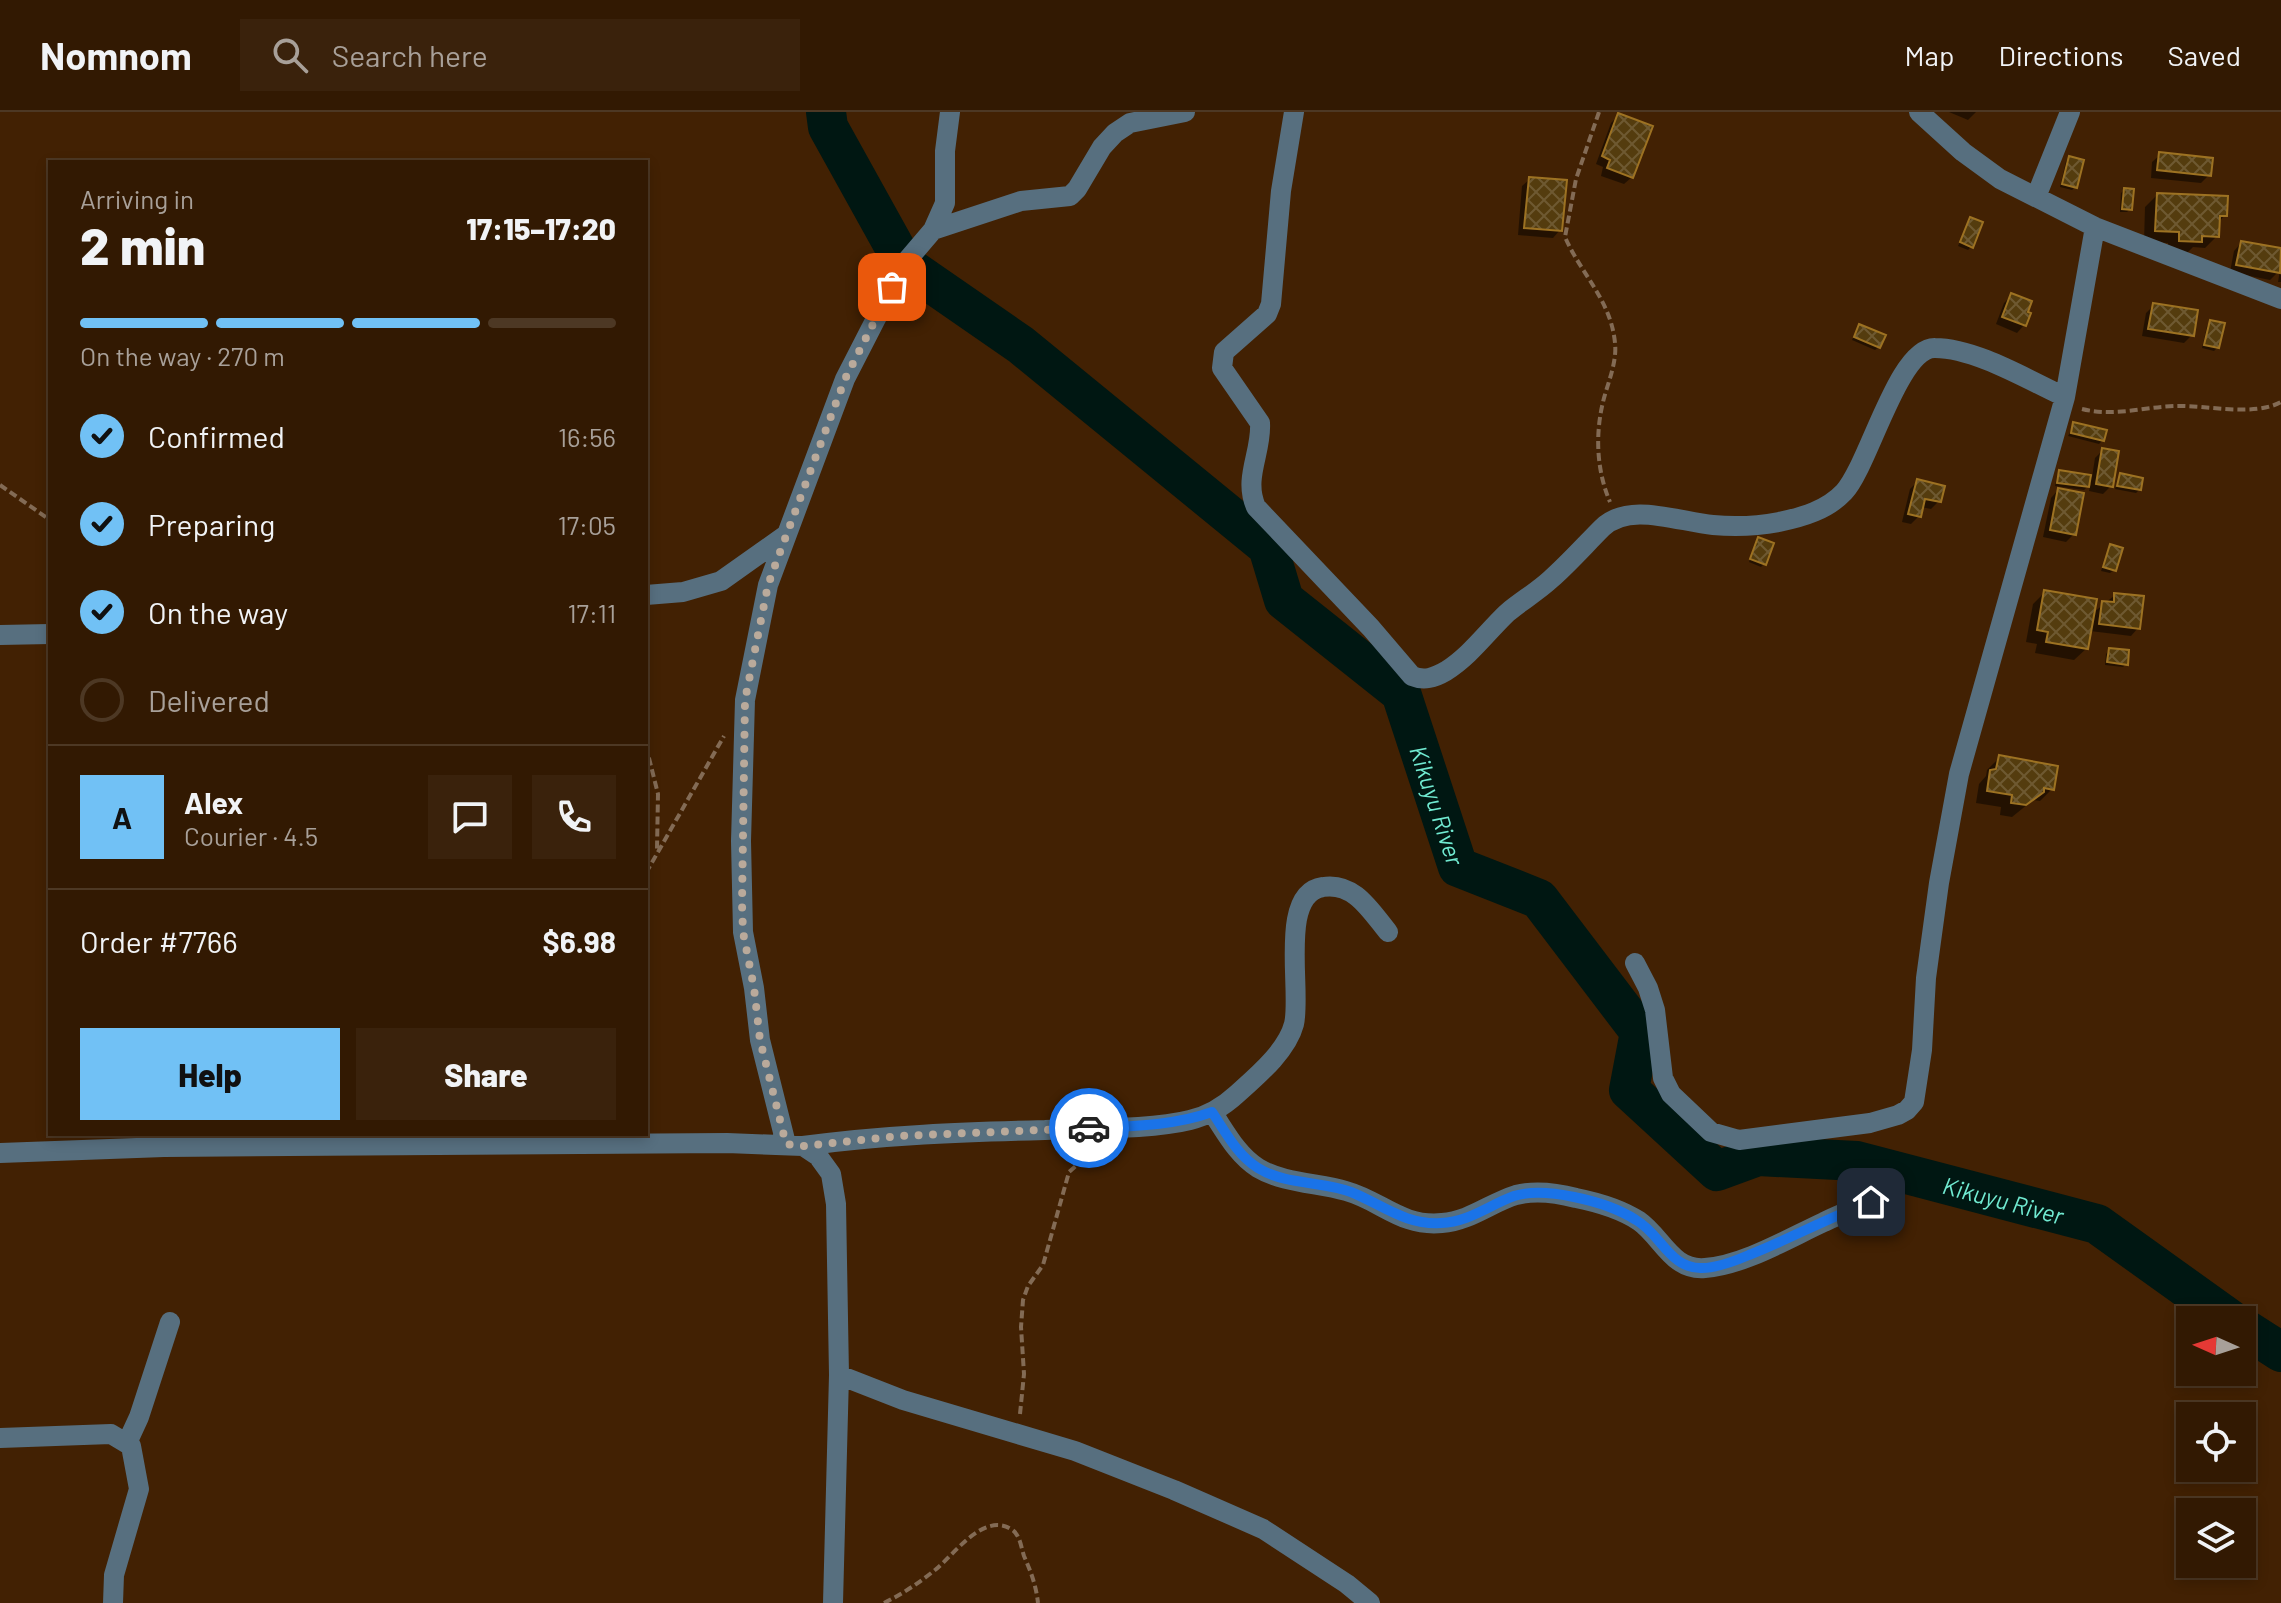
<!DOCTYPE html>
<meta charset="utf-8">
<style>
body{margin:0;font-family:Barlow,sans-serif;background:#3a220c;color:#f1f3f6;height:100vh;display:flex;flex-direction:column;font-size:30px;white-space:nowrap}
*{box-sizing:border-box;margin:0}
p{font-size:26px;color:#a8a099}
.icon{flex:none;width:44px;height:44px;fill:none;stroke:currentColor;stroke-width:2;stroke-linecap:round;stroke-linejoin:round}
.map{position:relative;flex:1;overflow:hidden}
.drawer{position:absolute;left:48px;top:48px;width:600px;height:976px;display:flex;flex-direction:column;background:#321902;border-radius:0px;box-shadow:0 4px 12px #0003,0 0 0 2px #4d3824}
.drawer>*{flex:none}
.needle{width:52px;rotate:273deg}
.tools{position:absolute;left:2176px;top:1194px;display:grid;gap:16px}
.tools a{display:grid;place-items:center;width:80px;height:80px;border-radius:0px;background:#321902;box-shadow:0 4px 12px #0003,0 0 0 2px #4d3824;font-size:40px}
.pin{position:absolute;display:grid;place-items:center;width:68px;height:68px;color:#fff;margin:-34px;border-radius:16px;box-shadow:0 4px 12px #0006}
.courier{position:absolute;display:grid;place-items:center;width:80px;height:80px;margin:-40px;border:6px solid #1a73e8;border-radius:50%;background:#fff;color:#222;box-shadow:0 2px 10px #0007}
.summary em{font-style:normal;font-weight:800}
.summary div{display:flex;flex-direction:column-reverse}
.summary{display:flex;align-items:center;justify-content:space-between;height:136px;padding:0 32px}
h1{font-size:52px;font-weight:800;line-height:60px}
.bar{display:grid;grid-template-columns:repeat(4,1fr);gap:12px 8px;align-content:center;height:96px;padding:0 32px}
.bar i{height:10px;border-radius:6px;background:#4d3824}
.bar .active{background:#71c1f5}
.bar p{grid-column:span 4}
.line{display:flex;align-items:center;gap:20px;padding:0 32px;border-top:2px solid #4d3824}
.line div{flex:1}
.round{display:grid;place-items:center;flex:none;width:84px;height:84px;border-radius:0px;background:#3a220c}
ol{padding:0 32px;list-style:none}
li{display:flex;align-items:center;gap:24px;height:88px}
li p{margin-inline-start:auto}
li .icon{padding:8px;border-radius:50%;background:#71c1f5;color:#111;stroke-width:4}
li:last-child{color:#a8a099}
li i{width:44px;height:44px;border:4px solid #4d3824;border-radius:50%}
.cta{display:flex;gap:16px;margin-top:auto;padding:16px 32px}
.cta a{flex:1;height:92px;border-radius:0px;background:#71c1f5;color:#111;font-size:32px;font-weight:800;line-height:92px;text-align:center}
.cta a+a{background:#3a220c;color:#f1f3f6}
header{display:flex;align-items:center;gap:48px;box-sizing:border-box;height:112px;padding:0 40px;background:#321902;border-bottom:2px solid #4d3824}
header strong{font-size:38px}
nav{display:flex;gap:44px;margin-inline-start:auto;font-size:28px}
.search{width:560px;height:72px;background:#3a220c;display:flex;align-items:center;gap:20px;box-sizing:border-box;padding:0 28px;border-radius:0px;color:#a8a099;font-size:30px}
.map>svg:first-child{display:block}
.shadow{fill:#0007}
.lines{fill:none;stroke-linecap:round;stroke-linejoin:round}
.river{stroke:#001712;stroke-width:40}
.building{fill:url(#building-cross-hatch);stroke:#9d7222;stroke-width:2}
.path{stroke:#836b55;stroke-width:4;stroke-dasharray:8 4;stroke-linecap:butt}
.minor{stroke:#576f7f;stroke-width:20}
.done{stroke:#baaa9b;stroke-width:8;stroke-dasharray:0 14.4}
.route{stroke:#1a73e8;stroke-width:10}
.labels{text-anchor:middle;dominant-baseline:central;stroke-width:8;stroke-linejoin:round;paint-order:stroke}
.water-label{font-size:24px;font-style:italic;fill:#70ead1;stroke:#422103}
</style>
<header>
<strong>Nomnom</strong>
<div class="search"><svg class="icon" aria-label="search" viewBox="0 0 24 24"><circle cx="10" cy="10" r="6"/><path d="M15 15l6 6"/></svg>Search here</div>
<nav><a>Map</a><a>Directions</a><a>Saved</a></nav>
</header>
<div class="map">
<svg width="2281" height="1491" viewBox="0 0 2281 1491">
<defs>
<pattern id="building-cross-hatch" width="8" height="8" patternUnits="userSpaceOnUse" patternTransform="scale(2)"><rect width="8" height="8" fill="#543c0e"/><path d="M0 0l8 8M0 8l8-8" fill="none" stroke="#6e5931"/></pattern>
</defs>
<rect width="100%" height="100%" fill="#422103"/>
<!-- shadow -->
<path class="shadow" d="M1949,0H1976L1968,8Z
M1619,3L1632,65L1624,72L1601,64L1603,55L1596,52L1611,11Z
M2160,43L2209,63L2201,71L2151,66L2152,50Z
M2069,46L2075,75L2072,78L2060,75L2066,49Z
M1530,67L1560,118L1553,126L1518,123L1522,74Z
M2124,78L2130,97L2127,100H2120L2121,81Z
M2157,83L2225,103L2218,111L2217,124L2205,136L2193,135L2187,141L2168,140V131L2144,130L2145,95Z
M1971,107V135L1968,138L1958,134Z
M2241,131L2281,138V170H2278L2280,158L2270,168L2230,160L2234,139Z
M2011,184L2024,213L2017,221L1996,212L2004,191Z
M2153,194L2192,223L2184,231L2142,224L2146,201Z
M2211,210L2218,235L2214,239L2202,236L2207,214Z
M1859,214L1879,235L1875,238L1852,228Z
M2074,313L2103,328L2099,332L2068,324Z
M2103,338L2111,374L2103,382L2089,379L2091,371L2084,378L2055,374L2057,364L2060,360L2092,365L2095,346Z
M2120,363L2139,378L2136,381L2115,377Z
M1918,369L1939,389L1931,397L1921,395L1919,404L1911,412L1902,410L1910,377Z
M2058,378L2074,422L2066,430L2043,425L2051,386Z
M1758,428L1765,451L1761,455L1749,450Z
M2111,434L2114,458L2110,461L2101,459Z
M2045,480L2093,501L2115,483L2138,516L2131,524L2090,519L2087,536L2074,548L2035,541L2037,532L2026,530L2033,492Z
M2109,538L2126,552L2123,555L2105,553L2106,542Z
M1999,646L2052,677L2040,689L2033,688L2012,705L2000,703L2001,695L1976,691L1979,672L1986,664L1987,658Z"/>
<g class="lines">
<!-- river -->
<g class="river">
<path id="s1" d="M826,0L828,15L904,152L1021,233L1268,435L1284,488L1401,581L1458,755L1539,787L1640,920L1629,978L1717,1059L1758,1044L1857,1049L2097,1112L2231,1208"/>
<path d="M2242,1215L2281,1240"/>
</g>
</g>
<!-- building -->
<path class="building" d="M1618,1L1653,14L1633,66L1607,56L1610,48L1602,44Z
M2159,40L2213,46L2211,64L2157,58Z
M2069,44L2084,48L2077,76L2062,72Z
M1529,65L1567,68L1562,119L1524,116Z
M2124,76L2134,77L2132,98L2122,97Z
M2157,81L2228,84L2227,104H2220L2219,125L2202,124V130L2179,129V120L2155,119Z
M1970,105L1983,110L1973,136L1960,130Z
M2241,129L2281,136L2280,161L2236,153Z
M2011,181L2032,189L2028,200L2031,201L2026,214L2002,205Z
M2153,191L2198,198L2194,224L2148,217Z
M2210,208L2225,211L2219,236L2204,233Z
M1859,212L1886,223L1880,236L1854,225Z
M2073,310L2107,318L2104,329L2071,321Z
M2102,336L2119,339L2113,375L2096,372Z
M2059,358L2091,363L2089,375L2057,371Z
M2120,361L2143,366L2141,378L2117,374Z
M1917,367L1945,374L1941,390L1925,387L1921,405L1908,402Z
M2058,376L2084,381L2076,423L2050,418Z
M1758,425L1774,431L1766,453L1750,447Z
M2110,432L2123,436L2116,459L2103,455Z
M2044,478L2097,487L2088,537L2046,530L2048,520L2037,518Z
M2114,481L2144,484L2140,517L2099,512L2102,489L2114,490Z
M2109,536L2129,538L2128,553L2107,550Z
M1999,643L2058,654L2054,678L2044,676V680L2026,693L2011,691L2012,683L1987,679L1990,658L1996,657Z"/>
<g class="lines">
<!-- path -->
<path class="path" d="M1599,0L1576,67L1565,125C1581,162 1611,188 1615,231C1617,249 1609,268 1604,286C1595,320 1596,357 1610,390
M2082,297C2115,305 2143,295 2175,294C2206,293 2254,305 2281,290
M0,373L50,408
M646,634L658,682L657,737
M646,761L724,624
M1020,1302L1024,1262L1021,1215L1023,1188L1028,1174L1043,1153L1069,1060L1095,1037
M884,1491C902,1482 919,1471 935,1458C954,1443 983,1400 1011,1417C1020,1422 1021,1435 1024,1444C1031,1460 1036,1473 1038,1491"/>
<!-- minor -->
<path class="minor" d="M1294,0L1281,79L1271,192L1267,202L1224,240L1222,256L1260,311C1262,340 1243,366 1256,395L1371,516L1412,564C1424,569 1434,566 1446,559C1470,544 1487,520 1507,501C1521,489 1537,480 1551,467C1569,451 1585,433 1602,416C1629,389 1679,410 1713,413C1734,415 1758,414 1779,410C1803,405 1827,398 1844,380C1869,353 1898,235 1935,236C1975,236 2028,268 2065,285
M1919,0L1963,40L2000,67L2095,115L2281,187
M2036,85L2070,0
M933,118L1021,89L1070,84L1077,77L1102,35L1115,21L1130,11L1185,0
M646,483L683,480L721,469L786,423
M0,523L50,522
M1635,851L1648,876L1655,898L1663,966L1671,982L1711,1020L1739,1028L1870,1011L1898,1003L1907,998L1914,990L1922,938L1926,866L1939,771L1959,662L2065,285L2095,115
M1212,1000C1225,1019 1237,1043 1258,1056C1283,1071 1318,1071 1346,1079C1382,1089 1401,1115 1442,1111C1470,1109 1490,1091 1516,1083C1535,1078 1557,1081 1576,1086C1596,1090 1622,1098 1639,1109C1662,1125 1672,1159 1705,1156C1744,1153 1789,1126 1824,1110C1846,1099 1869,1091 1892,1083
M786,1032L760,928L754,876L743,820L741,729L745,588L768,473L845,267L904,152L933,118L945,91V39L950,0
M803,1034C883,1023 964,1020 1045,1018C1087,1016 1150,1018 1190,1008C1207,1004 1224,994 1237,982C1257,964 1287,939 1294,912C1302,879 1278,781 1323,775C1354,770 1370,798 1388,820
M0,1041L164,1035L727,1031L803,1034L818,1044L831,1062L836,1092L839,1263L833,1491
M839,1263L903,1288L1075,1339L1174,1378L1263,1417L1347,1472L1370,1491
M0,1326L111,1322L131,1334L139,1377L114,1463L113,1491
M127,1331L139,1305L170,1210"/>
</g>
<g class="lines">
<!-- done -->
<path class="done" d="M892,175L845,267L777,448L768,473L745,588L742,792L743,820L754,876L760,928L786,1032L803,1034L899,1024L1089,1016"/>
<!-- route -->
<path class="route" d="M1089,1016C1131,1014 1173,1014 1212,1000C1225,1019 1237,1043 1258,1056C1285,1073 1322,1069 1351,1080C1383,1093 1405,1113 1441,1111C1469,1110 1489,1093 1514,1084C1533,1078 1555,1081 1574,1085C1594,1089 1619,1097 1636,1108C1661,1122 1670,1157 1702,1156C1717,1156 1735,1149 1749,1143C1790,1127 1829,1105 1871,1090"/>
</g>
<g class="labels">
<!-- water labels -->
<g class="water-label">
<text stroke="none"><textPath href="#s1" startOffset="956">Kikuyu River</textPath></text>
<text stroke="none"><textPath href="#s1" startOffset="1748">Kikuyu River</textPath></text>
</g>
</g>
</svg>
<div class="tools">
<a><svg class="needle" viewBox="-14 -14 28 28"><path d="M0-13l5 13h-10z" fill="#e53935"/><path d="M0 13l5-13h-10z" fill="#a8a099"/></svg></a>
<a><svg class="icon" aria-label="locate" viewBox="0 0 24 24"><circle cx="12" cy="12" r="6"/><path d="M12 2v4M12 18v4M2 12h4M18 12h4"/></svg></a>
<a><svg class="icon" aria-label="layers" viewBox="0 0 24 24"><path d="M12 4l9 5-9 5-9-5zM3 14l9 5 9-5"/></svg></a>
</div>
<div class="pin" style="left:892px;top:175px;background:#ea580c"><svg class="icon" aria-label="bag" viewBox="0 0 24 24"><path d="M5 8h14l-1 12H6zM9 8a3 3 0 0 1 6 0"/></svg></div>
<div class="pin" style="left:1871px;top:1090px;background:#1f2937"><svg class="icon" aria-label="home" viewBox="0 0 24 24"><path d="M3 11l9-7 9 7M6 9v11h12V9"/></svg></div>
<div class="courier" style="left:1089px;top:1016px"><svg class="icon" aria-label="car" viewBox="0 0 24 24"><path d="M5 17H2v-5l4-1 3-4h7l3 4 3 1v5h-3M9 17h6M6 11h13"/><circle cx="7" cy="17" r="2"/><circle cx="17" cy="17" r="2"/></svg></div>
<section class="drawer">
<div class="summary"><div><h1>2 min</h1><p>Arriving in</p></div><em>17:15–17:20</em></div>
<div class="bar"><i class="active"></i><i class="active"></i><i class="active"></i><i></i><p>On the way · 270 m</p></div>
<ol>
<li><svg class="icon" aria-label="check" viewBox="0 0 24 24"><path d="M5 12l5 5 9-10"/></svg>Confirmed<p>16:56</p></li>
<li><svg class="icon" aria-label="check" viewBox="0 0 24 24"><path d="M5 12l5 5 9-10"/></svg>Preparing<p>17:05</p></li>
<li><svg class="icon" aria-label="check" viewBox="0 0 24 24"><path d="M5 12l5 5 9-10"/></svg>On the way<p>17:11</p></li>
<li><i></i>Delivered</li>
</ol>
<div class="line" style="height:144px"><b class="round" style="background:#71c1f5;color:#111">A</b><div><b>Alex</b><p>Courier · 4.5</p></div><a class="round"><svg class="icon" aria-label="chat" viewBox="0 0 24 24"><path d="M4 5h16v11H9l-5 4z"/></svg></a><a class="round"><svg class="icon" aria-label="phone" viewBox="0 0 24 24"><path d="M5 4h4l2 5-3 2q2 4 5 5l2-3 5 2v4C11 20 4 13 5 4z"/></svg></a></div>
<div class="line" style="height:104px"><div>Order #7766</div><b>$6.98</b></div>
<div class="cta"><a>Help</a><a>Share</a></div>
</section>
</div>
